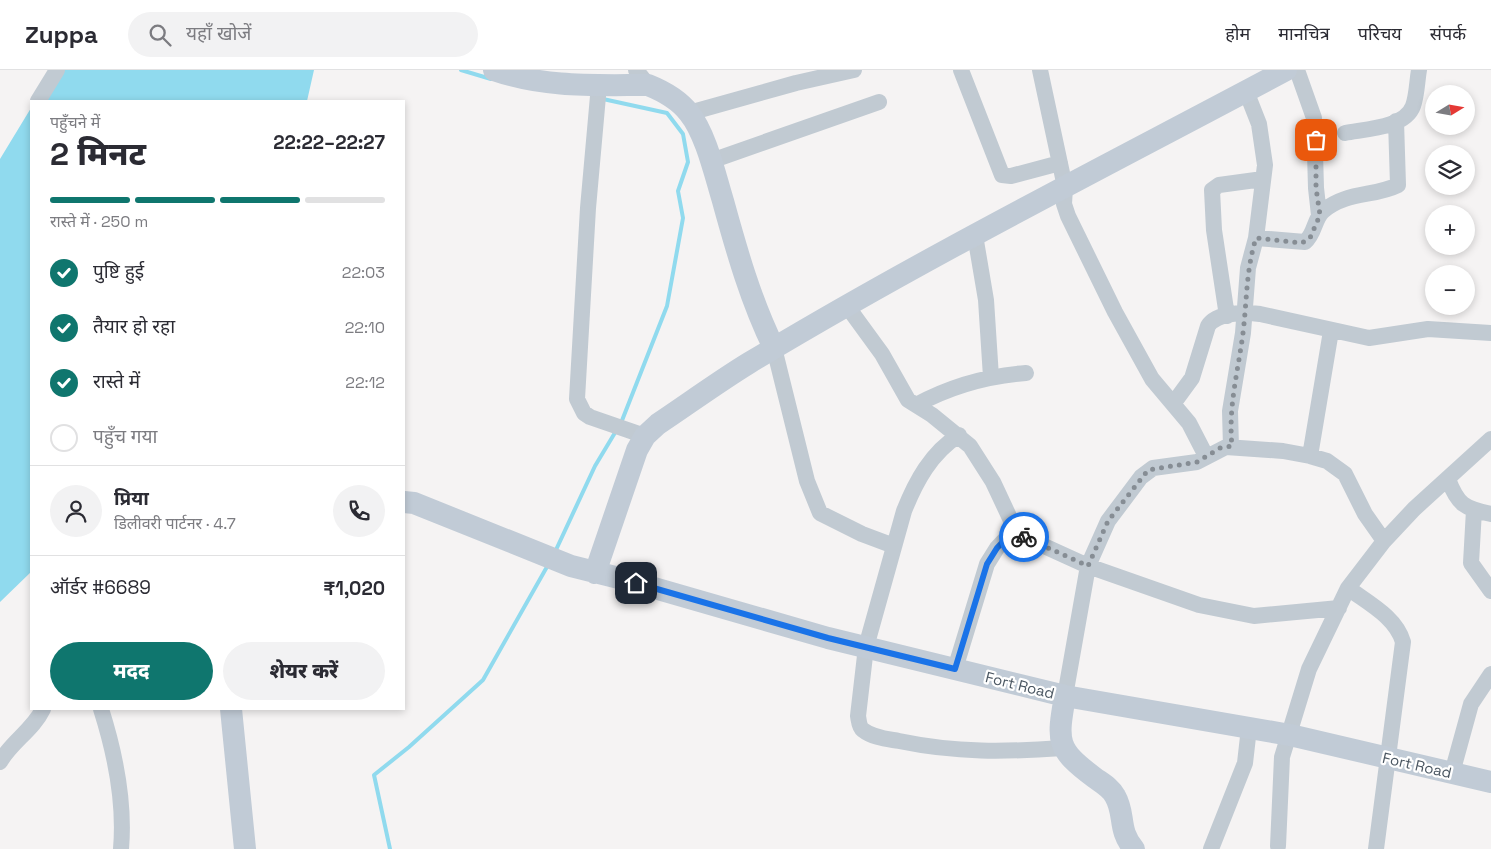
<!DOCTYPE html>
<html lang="hi">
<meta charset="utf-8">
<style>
body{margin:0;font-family:"Space Grotesk","Noto Sans Devanagari",sans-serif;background:#f2f2f3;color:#2b2b33;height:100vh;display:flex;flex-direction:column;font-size:19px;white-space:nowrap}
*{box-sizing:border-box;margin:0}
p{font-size:16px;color:#7c7c81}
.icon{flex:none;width:28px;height:28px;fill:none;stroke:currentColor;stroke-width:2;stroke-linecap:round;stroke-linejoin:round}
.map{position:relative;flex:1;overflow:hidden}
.side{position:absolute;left:30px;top:30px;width:375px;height:610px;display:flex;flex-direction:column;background:#fff;border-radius:0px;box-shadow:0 2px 8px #0003}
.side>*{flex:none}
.needle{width:32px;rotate:79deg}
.controls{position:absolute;left:1425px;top:15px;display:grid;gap:10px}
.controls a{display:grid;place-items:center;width:50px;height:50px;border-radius:50%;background:#fff;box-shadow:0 2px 8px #0003;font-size:25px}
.pin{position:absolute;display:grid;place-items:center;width:42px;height:42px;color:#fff;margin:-21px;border-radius:10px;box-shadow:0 2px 8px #0006}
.courier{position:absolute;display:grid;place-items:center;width:50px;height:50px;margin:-25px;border:4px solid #1a73e8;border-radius:50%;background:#fff;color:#222;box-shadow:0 1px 6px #0007}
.headline em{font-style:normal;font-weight:800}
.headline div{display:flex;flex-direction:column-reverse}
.headline{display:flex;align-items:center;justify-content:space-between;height:85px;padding:0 20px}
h1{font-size:32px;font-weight:800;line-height:38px}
.bar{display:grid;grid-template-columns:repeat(4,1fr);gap:8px 5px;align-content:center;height:60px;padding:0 20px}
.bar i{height:6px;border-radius:4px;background:#e1e1e2}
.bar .on{background:#0f766e}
.bar p{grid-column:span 4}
.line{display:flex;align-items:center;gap:12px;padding:0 20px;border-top:1px solid #e1e1e2}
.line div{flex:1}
.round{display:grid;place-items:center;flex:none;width:52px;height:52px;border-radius:26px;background:#f2f2f3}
ol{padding:0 20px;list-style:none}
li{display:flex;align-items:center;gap:15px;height:55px}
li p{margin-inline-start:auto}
li .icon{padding:5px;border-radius:50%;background:#0f766e;color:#fff;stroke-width:4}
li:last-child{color:#7c7c81}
li i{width:28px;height:28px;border:2px solid #e1e1e2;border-radius:50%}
.button{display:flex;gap:10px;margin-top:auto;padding:10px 20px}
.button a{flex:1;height:58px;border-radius:30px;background:#0f766e;color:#fff;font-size:20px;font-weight:800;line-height:58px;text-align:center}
.button a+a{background:#f2f2f3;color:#2b2b33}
header{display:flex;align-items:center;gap:30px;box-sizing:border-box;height:70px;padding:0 25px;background:#fff;border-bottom:1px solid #e1e1e2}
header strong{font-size:24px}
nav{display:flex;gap:28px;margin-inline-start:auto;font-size:18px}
.search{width:350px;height:45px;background:#f2f2f3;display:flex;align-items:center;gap:12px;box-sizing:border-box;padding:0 18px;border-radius:28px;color:#7c7c81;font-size:19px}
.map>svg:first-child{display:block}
.water{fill:#90daee}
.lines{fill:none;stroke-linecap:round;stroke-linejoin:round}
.stream{stroke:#90daee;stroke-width:4}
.street{stroke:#c1cad2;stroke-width:16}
.secondary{stroke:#c1cbd6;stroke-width:22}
.done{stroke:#868d94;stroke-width:5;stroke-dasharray:0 9}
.route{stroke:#1a73e8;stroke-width:6}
.labels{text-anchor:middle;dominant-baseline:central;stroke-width:4.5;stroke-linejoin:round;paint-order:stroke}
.street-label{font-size:15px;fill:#4a5661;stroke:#fff}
</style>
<header>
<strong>Zuppa</strong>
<div class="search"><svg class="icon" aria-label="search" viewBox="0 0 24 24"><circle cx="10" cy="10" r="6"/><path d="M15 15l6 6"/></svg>यहाँ खोजें</div>
<nav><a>होम</a><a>मानचित्र</a><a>परिचय</a><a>संपर्क</a></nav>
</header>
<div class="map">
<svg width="1491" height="779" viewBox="0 0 1491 779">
<rect width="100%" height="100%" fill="#f5f3f3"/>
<!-- water -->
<path class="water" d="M55,0H314L307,31H36Z
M31,38V502L0,532V89Z"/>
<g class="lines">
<!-- stream -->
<path class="stream" d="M461,0L491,9
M603,29L667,43L683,64L688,92L678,121L683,148L667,236L621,353
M555,482L595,396L616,361
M390,779L374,705L409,677L483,610L548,495"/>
<!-- street -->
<path class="street" d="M636,0L648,15
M961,0L1002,105L1011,106L1060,93
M1040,0L1065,117L1064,134L1068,146L1115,242L1152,309L1189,353L1206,386
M1297,0L1314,48L1316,118L1319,145
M599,15L588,138L577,329L584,343L590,347L645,366
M38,31L57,0
M689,43L796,13L854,0
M1345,63C1365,59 1405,58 1413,36C1417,25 1417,11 1419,0
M711,91L879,32
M975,165L986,230L991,307
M1256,168L1305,172C1315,164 1314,149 1323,141C1347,121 1374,127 1398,115L1396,51
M847,236L882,284L908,330L932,345L970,376L993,412L1015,459L1022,466L1088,496L1199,535L1254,546L1339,538
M1227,246L1214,160L1212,120L1219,115L1263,109
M774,278L807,411L820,443L862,464L894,476
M1173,334L1192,308L1208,256C1217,242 1245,242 1260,244L1369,268L1428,259L1491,263
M916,335C951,316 986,306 1026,303
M959,365C931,383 916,411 904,441L866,577L858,646C859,651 859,657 863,660C873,668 888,669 899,671C957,683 1005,682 1063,678
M1231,377L1230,341L1243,263L1248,198L1256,168L1265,95L1259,54L1246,21
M1310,386L1331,261
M1448,409C1458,435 1464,438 1491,444
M1474,440L1471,493L1491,521
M1348,518C1368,533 1396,547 1403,572L1376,779
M955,599L987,494L997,478L1015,459
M1065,626L1088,496L1108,451L1141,407L1153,398L1197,392L1226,377L1283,381L1310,386L1327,391L1345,404L1365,444L1384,471
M101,639C115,683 125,733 121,779
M0,692C11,672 33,660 43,639
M1452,703L1471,634L1491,604
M1278,776L1282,687L1309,599L1348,518L1384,471L1414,439L1491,369
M1211,779L1245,693L1249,658"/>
<!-- secondary -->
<path class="secondary" d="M494,0C546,18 594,15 648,15C663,21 679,30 689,43C706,64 715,105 723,131C737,182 751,231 774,278
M404,432L414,433L571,496L623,509L828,568L1065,626L1290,665L1491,712
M595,503L637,380L645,366L658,354C688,334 718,312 749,293C923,188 1106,96 1286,0
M1065,626C1057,672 1056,679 1095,708C1102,713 1111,718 1115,726C1126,745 1117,759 1134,779
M231,639L245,779"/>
</g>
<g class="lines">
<!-- done -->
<path class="done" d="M1024,467L1088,496L1108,451L1148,400L1197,392L1220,378L1232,376C1228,337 1238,302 1243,263C1247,230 1246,200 1256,168L1302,173L1310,168L1320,145L1316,118V70"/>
<!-- route -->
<path class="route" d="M636,513L828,568L955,599L987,494L997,478L1015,459L1024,467"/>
</g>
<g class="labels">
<!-- street labels -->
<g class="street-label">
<text transform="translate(1020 615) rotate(14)">Fort Road</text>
<text transform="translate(1417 695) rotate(13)">Fort Road</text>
</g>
</g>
</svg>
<div class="controls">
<a><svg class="needle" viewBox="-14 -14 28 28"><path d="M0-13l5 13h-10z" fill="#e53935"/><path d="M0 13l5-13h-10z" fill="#7c7c81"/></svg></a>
<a><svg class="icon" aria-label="layers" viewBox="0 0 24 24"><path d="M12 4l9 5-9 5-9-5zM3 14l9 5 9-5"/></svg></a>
<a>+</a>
<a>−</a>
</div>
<div class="pin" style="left:1316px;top:70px;background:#ea580c"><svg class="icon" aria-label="bag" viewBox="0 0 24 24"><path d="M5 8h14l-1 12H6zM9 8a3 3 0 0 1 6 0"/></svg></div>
<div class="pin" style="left:636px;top:513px;background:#1f2937"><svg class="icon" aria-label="home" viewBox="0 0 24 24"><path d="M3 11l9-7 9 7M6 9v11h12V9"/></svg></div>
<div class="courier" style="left:1024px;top:467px"><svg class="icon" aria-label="bike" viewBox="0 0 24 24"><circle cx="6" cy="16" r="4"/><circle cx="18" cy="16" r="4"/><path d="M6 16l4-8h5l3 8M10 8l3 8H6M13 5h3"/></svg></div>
<section class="side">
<div class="headline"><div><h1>2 मिनट</h1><p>पहुँचने में</p></div><em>22:22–22:27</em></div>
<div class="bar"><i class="on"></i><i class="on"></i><i class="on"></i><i></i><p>रास्ते में · 250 m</p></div>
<ol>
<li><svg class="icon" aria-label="check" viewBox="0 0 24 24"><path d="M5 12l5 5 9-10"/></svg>पुष्टि हुई<p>22:03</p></li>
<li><svg class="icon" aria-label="check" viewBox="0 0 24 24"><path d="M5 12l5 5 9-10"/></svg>तैयार हो रहा<p>22:10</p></li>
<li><svg class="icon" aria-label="check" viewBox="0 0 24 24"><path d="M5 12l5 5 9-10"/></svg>रास्ते में<p>22:12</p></li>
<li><i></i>पहुँच गया</li>
</ol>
<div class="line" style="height:90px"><a class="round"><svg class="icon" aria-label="person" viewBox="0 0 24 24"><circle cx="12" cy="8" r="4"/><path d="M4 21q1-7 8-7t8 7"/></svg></a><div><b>प्रिया</b><p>डिलीवरी पार्टनर · 4.7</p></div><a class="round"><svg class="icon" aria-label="phone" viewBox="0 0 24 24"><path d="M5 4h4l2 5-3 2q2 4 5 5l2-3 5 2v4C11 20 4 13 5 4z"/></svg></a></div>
<div class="line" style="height:65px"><div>ऑर्डर #6689</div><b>₹1,020</b></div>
<div class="button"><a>मदद</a><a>शेयर करें</a></div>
</section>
</div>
